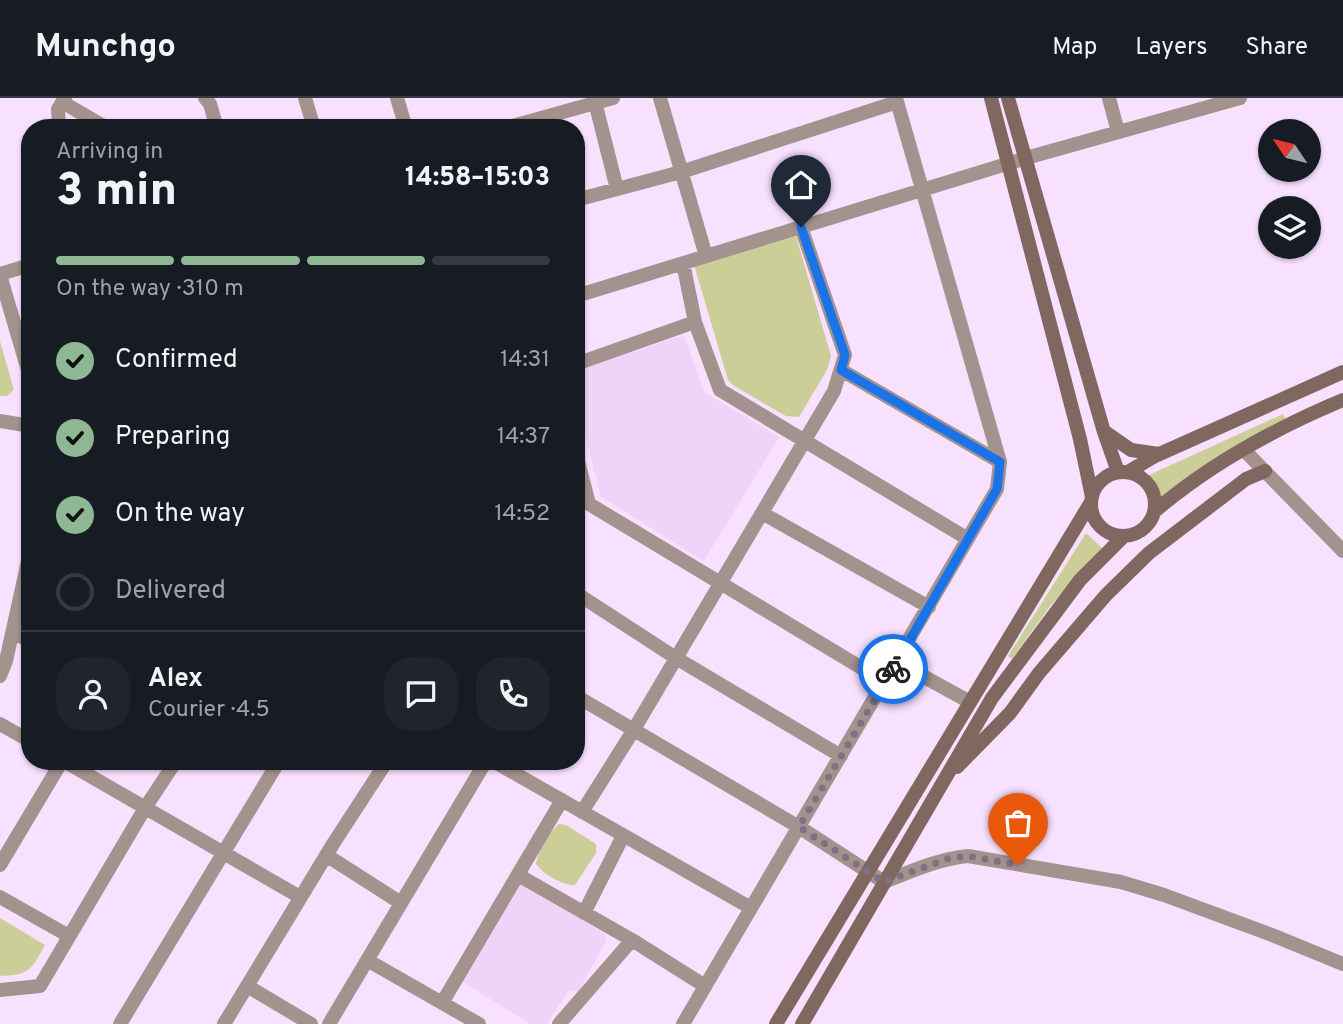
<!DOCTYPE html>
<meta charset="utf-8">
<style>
body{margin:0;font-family:Overpass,sans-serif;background:#20242c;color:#f1f3f6;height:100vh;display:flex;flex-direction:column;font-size:26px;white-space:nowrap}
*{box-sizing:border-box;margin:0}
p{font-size:23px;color:#9ea1a6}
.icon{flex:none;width:38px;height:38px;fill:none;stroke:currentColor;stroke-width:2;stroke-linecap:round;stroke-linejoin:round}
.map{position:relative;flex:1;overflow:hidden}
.drawer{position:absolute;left:21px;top:21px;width:564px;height:651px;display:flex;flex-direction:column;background:#171b24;border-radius:28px;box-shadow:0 2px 5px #0004}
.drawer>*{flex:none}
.needle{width:46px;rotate:305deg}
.buttons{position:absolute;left:1258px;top:21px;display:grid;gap:14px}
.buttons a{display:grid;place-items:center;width:63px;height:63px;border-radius:50%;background:#171b24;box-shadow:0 2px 5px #0004;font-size:35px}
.pin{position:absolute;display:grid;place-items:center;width:60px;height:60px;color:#fff;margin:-72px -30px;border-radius:50% 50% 50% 0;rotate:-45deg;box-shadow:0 0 7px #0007}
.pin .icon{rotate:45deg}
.courier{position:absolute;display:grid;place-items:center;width:70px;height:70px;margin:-35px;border:5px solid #1a73e8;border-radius:50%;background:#fff;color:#222;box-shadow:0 2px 9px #0007}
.head em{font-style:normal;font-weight:800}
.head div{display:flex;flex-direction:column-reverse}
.head{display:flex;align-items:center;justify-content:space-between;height:119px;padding:0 35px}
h1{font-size:46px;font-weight:800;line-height:52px}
.bar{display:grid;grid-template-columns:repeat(4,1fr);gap:10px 7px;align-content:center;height:84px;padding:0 35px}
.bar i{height:9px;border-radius:5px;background:#363941}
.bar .current{background:#8eb894}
.bar p{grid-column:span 4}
.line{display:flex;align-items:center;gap:18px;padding:0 35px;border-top:2px solid #363941}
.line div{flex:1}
.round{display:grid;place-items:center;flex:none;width:74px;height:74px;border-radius:28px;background:#20242c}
ol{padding:0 35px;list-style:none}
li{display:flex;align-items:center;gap:21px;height:77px}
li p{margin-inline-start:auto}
li .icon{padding:7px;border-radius:50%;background:#8eb894;color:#111;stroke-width:4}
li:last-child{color:#9ea1a6}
li i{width:38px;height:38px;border:4px solid #363941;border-radius:50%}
header{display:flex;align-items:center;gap:42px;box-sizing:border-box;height:98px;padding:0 35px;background:#171b24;border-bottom:2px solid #363941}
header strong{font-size:33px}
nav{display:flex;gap:38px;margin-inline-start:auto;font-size:24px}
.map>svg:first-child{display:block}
.built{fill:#f0d3f8}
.green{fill:#ccce98}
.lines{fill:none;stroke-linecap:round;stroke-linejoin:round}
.street{stroke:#a3928d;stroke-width:14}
.secondary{stroke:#806861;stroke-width:14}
.done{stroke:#7f7184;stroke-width:7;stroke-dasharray:0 12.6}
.route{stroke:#1a73e8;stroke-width:9}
</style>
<header>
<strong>Munchgo</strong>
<nav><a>Map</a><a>Layers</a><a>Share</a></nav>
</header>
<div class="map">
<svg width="1343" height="926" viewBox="0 0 1343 926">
<rect width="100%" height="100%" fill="#f8e1ff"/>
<!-- built -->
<path class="built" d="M684,237L704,294L779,339L704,463L601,399L576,302V273Z
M523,785L606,837V843L578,894L569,892L547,926H530L460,882L516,787Z"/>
<!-- green -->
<path class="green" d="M796,138L831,258L827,272L799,319L786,318L734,288L728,282L694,167Z
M0,243L14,292L7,298H0Z
M1283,316L1286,322L1192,376L1162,398L1149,377Z
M1086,435L1103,451L1050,508L1012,561L1008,558Z
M559,726L566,727L596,746V755L575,787C562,787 544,777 536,766C538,753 549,734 559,726Z
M0,820L45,847C31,872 30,877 0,878Z"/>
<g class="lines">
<!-- street -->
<path class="street" d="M205,0L210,6L217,30
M305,0L314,30
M397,0L406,30
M594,0L617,91
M660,0L706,158
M1109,0L1118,34
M62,4L107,30
M59,30L58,11L65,0
M505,30L613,0
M576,102L681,74L897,4
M683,165L695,224L720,292L968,441
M0,176L30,167
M0,177L30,279
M576,198L1026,60L1240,0
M576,266L695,224
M841,272L1000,364
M0,323L30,328
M1244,352L1343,453
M576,355L589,406L885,584
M762,415L929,509
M576,495L676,560L841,658
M13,533L30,544
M897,564L970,604
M0,578L6,563L30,454
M576,598L799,729L884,784C912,773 938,761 968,758L1121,784L1164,797L1272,837L1343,866
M0,626L30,643
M64,663L300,799
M493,663L751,810
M582,714L633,633L834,293L845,257L801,129
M326,757L401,805
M0,767L62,663
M518,777L632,842
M0,799L69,838
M584,815L623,738
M367,862L479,926
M247,888L311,926
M0,892L40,888L145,710L176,663
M442,905L562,702
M120,926L279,663
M224,926L333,746L387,663
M329,926L486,663
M559,926L632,842L705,888
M683,926L997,391L1000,364L896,0"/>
<!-- secondary -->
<path class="secondary" d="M991,0L1080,341L1092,399
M1008,0L1104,334L1118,374
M1105,334L1131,352L1159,356
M1091 406a32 32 0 1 1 64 0a32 32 0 1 1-64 0Z
M1128,374L1155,358L1343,274
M1155,413C1210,366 1276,330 1343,302
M957,669L1010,615L1039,575L1106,497L1149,455L1246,381L1265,373
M776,926L1091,404
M802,926L992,600L1080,482L1124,438"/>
</g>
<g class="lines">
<!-- done -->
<path class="done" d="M893,571L799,729L884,784L950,760L968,758L1018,767"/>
<!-- route -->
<path class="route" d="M801,129L845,257L841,272L1000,364L997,391L893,571"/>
</g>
</svg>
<div class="buttons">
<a><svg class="needle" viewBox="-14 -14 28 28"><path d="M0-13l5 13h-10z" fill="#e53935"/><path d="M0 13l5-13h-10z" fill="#9ea1a6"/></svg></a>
<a><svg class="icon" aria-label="layers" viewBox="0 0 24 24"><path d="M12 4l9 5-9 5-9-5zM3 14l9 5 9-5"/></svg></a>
</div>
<div class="pin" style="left:1018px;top:767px;background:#ea580c"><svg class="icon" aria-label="bag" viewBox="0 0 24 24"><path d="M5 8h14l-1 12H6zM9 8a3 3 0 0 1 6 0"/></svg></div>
<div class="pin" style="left:801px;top:129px;background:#1f2937"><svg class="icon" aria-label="home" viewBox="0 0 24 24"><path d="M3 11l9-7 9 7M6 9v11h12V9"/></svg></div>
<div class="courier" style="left:893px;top:571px"><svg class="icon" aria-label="bike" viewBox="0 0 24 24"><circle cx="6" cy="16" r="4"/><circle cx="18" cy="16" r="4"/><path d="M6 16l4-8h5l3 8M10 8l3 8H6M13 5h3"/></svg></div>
<section class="drawer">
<div class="head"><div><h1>3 min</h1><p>Arriving in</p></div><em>14:58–15:03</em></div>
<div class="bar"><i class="current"></i><i class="current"></i><i class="current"></i><i></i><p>On the way · 310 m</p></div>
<ol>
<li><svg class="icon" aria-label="check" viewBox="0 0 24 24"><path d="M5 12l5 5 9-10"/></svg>Confirmed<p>14:31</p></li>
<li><svg class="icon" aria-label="check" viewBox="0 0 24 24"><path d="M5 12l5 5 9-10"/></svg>Preparing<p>14:37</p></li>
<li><svg class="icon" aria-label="check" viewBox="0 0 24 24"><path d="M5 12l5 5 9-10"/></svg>On the way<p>14:52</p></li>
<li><i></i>Delivered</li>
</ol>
<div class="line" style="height:126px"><a class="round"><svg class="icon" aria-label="person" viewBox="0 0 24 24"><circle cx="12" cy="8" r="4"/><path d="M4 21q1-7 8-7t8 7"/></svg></a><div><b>Alex</b><p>Courier · 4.5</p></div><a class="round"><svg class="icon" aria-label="chat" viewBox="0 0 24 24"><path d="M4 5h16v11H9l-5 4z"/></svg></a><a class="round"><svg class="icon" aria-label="phone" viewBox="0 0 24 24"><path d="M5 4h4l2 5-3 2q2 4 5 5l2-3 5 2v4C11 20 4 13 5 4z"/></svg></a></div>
</section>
</div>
